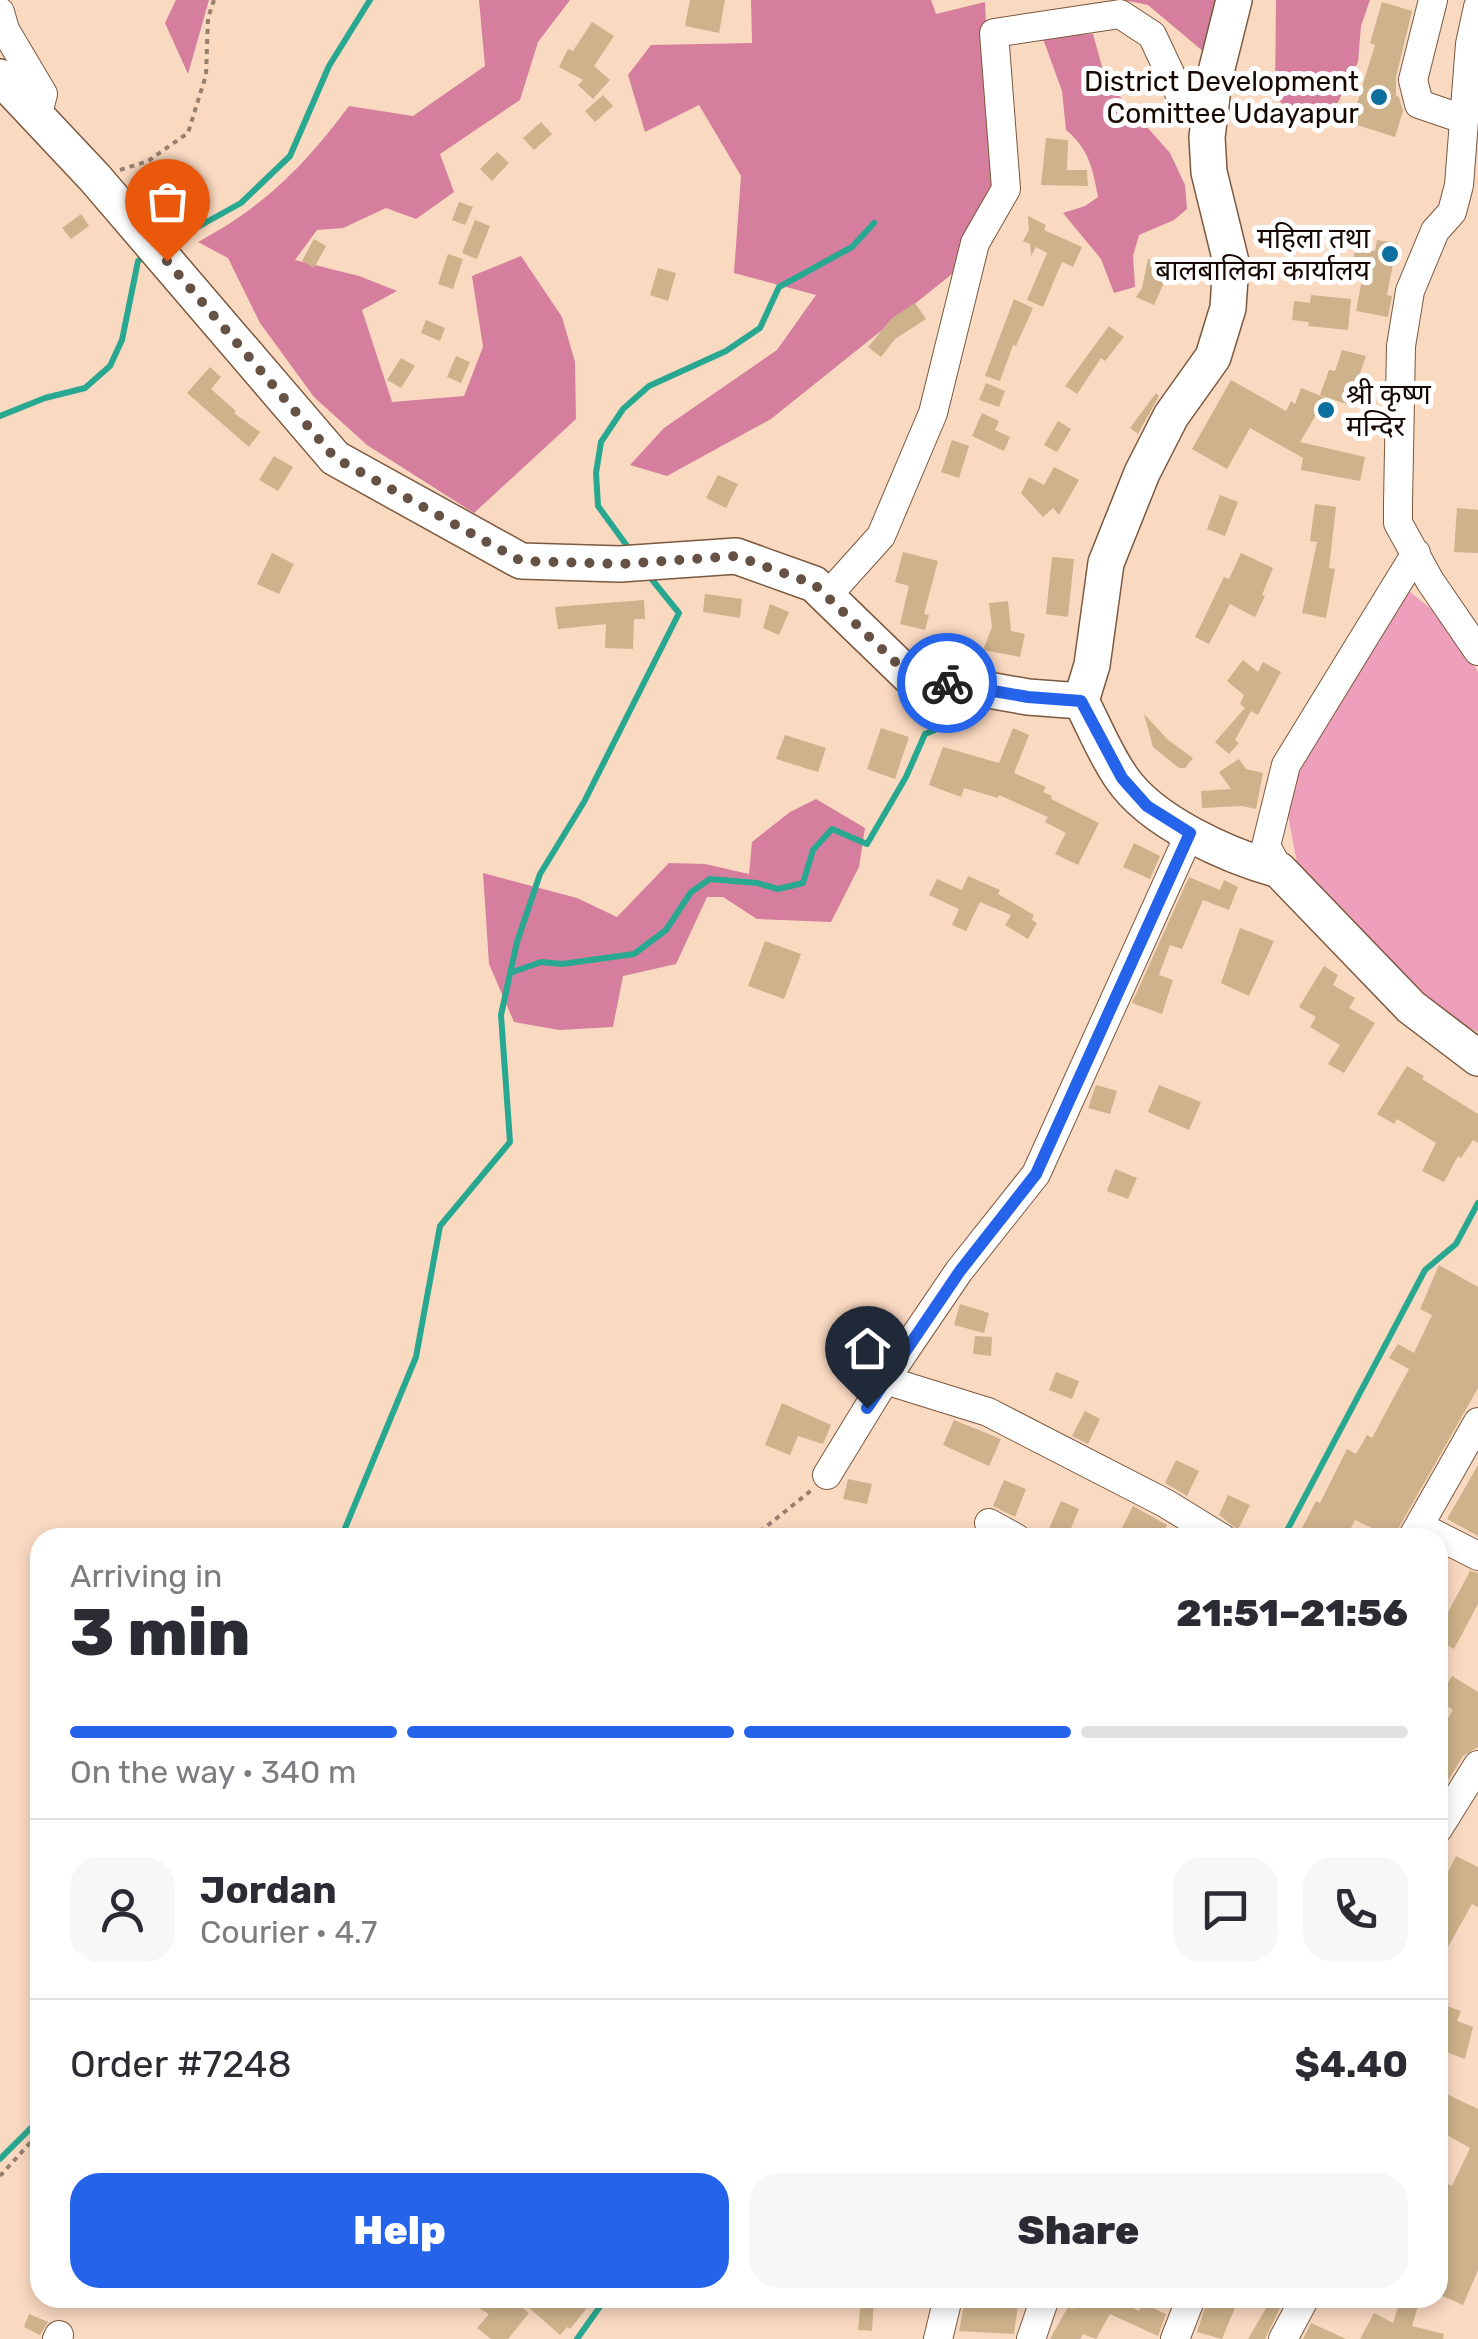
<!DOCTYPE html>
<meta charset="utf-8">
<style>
body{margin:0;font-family:Rubik,"Noto Sans Devanagari",sans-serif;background:#f7f7f7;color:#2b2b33;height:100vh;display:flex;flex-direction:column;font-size:38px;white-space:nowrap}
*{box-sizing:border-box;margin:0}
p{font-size:32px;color:#7c7c81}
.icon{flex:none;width:55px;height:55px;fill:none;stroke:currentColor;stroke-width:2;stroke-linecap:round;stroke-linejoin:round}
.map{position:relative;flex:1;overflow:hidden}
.panel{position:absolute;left:30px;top:1528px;width:1418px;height:780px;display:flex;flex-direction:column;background:#fff;border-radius:30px;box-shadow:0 5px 15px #0003}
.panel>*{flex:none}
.pin{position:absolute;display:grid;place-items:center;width:85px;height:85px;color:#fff;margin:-102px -42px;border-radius:50% 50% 50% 0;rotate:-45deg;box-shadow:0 0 10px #0007}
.pin .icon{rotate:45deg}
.courier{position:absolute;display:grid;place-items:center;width:100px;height:100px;margin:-50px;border:8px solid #2563eb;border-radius:50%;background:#fff;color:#222;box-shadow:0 2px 12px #0007}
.head em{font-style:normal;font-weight:800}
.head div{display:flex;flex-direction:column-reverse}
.head{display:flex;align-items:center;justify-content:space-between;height:170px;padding:0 40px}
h1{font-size:65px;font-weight:800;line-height:75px}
.bar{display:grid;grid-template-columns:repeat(4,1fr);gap:15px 10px;align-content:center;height:120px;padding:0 40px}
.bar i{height:12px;border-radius:8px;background:#e1e1e2}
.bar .on{background:#2563eb}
.bar p{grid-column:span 4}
.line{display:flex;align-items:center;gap:25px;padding:0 40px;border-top:2px solid #e1e1e2}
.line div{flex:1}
.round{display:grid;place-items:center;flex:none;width:105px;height:105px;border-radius:30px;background:#f7f7f7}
.cta{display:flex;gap:20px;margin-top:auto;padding:20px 40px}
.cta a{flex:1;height:115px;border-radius:30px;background:#2563eb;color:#fff;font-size:40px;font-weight:800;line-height:115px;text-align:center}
.cta a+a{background:#f7f7f7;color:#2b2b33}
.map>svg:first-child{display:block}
.green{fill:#ee9fbb}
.forest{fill:#d57e9e}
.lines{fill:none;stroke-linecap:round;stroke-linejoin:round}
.stream{stroke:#29a891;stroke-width:6}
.building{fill:#cdb28b}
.minor-casing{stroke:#7b583e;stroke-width:30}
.major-casing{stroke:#7b583e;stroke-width:38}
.path{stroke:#977f6e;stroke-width:4;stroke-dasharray:5 5;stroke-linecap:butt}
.minor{stroke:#fff;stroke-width:28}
.major{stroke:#fff;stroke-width:35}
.done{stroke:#665245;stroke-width:10;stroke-dasharray:0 18}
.route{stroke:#2563eb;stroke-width:12}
.poi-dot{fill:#0d6f9d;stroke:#fff;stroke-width:4}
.labels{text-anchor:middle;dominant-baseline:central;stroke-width:10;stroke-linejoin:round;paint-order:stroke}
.poi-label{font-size:28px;fill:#170902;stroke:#fff;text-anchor:end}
</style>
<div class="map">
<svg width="1478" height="2339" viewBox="0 0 1478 2339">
<rect width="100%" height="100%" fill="#fad9c1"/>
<!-- green -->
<path class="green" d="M1403,586L1447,622L1478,672V1032L1422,1007L1297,864L1285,798Z"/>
<!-- forest -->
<path class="forest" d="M176,0H209L188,74L165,23Z
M479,0H570L538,42L520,100L440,154L454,192L416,219L386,208L343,228L317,230L295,260L359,276L397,291L362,310L392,402L464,396L483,347L472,276L521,256L562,317L575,362L576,419L474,513L367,445L314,397L260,323L228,258L198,242C265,206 304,166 349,106L413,116L485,66Z
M751,0H931L936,14L985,2L994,185L952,274L771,419L667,476L630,465L664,428L777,350L816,295L734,273L741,176L699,105L645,132L628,75L651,45L752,43Z
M1123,0H1224L1205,53L1148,5Z
M1276,0H1370L1361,26L1358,62L1331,116L1302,122L1275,97Z
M1093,34L1106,81L1170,153L1185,185L1187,209L1174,220L1139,235L1133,256L1135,287L1114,293L1101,259L1063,213L1085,206L1098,197C1093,169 1089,149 1066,130L1062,91L1042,36Z
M816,799L865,828L859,867L831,922L757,919L723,897H707L676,964L623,976L613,1027L559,1030L514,1022L489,964L483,873L577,898L617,917L669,863L705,864L749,874L752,842L790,812Z"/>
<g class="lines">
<!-- stream -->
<path class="stream" d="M167,244L241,203L290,156L329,66L370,0
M0,416L45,398L85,388L110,366L122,340L138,261L147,255
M630,550L598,506L596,473L601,442L623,409L649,386L726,351L760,328L779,287L852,247L874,223
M510,973L541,962L562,964L634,954L666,930L691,892L710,879L757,883L778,889L803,883L813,850L832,829L867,844L906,777L925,734L952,723
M341,1538L416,1357L440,1226L510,1142L501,1015L517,942L540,874L584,802L679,613L649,576
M1283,1538L1425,1270L1456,1244L1478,1203
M0,2159L40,2119
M577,2339L606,2298H618"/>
</g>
<!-- building -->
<path class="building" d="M690,0H725L719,33L685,26Z
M1382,2L1412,11L1396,77V96L1399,97L1403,111L1395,137L1351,123L1375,45L1370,43Z
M592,22L614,36L594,66L610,80L593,99L578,85L583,80L559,67L568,49L573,51Z
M603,95L613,106L595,122L585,111Z
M541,122L552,134L534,150L523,138Z
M1046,138L1068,140L1067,170H1087L1088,186L1041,185Z
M497,152L509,163L492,181L480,169Z
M169,167L198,180L191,196L162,183Z
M459,202L473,207L465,225L452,220Z
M81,214L89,226L71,239L62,228Z
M1028,216L1046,225L1044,230L1082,247L1073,267L1062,262L1043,307L1027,300L1047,253L1036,247L1031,256L1030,244L1023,241L1029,230Z
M475,220L490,226L477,259L462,253Z
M314,239L326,246L314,268L302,261Z
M1377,240L1397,243L1387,295L1392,296L1388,317L1356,311L1364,269L1352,266L1356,247L1375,251Z
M448,254L463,259L453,289L438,284Z
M1148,259L1174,264L1171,279L1166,278L1154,305L1136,297L1142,288Z
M658,268L676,273L668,301L650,295Z
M1311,295L1351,299L1348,330L1308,326L1309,322L1292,320L1294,301L1310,303Z
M1014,299L1033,308L1016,346L1013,345L1000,381L985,376Z
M915,303L926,319L895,339L881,357L868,347L892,318Z
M426,320L445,328L440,341L421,333Z
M1109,326L1124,337L1105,361L1101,358L1077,394L1065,386Z
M1342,350L1366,356L1349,405L1320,395L1329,370L1335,371Z
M456,356L470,362L461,383L447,377Z
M401,358L415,366L401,388L387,380Z
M210,367L221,377L211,389L236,411L234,413L260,432L249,447L187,393Z
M1231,380L1286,411L1291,401L1295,404L1301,388L1326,398L1300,442L1365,457L1360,481L1301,470L1303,458L1250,428L1227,469L1192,449Z
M986,383L1005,391L999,407L979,400Z
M1156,393L1159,396L1138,434L1130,428Z
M982,413L999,421L995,430L1010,437L1004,451L972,436Z
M1058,421L1071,429L1057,452L1044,445Z
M952,440L969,446L959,478L941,472Z
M274,456L293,467L278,491L259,480Z
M1054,467L1079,480L1059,515L1053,508L1043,517L1021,493L1029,477L1044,485Z
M718,475L738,484L726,508L706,498Z
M1220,495L1238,502L1225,536L1207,529Z
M1315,504L1336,507L1329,568L1335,569L1326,618L1302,613L1317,542L1310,541Z
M1457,508L1478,510V553L1454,552Z
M903,552L938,561L924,614L929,615L925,630L900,624L909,586L895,582Z
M272,553L294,564L279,594L257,584Z
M1241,553L1273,568L1262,595L1265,596L1255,617L1230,604L1209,644L1195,637L1224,577L1229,579Z
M1052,557L1074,559L1068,617L1046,614Z
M705,594L742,599L740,618L703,612Z
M644,600L645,619H634L633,649L605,648L606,624L558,629L555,607Z
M1008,601L1011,631L1025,634L1020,657L983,650L992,627L989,603Z
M770,604L789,612L779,635L763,628Z
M1243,660L1258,672L1263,662L1281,672L1258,715L1251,711L1235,740L1239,743L1229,754L1215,742L1245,708L1240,704L1244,695L1227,681Z
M1144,714L1168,740L1193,758L1185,768H1179L1153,747Z
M881,728L909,737L895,779L867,769Z
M1013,728L1029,735L1014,773L1046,787L1043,792L1052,796L1051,799L1099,823L1078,865L1055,854L1066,833L1045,822L1048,817L999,795L998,798L964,788L961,797L929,785L943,747L999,763Z
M785,735L826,748L818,772L776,759Z
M1239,759L1246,769L1263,773L1256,809L1242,806L1202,808L1201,791L1231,789L1219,772Z
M1134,843L1160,856L1150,879L1123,867Z
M968,876L1000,890L998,894L1034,915L1032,920L1037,923L1028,939L1005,925L1011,915L980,902L966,931L952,925L959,909L929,895L937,879L962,890Z
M1189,877L1220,890L1224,880L1238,887L1229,910L1203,900L1182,949L1170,945L1159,975L1173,980L1162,1014L1132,1003Z
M1240,928L1274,941L1249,996L1221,983Z
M765,941L801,954L784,999L748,986Z
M1324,966L1338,975L1333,985L1355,998L1349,1008L1375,1023L1344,1073L1328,1064L1340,1045L1310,1027L1316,1017L1299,1007Z
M1407,1066L1424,1076L1422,1079L1478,1114V1143L1473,1140L1461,1158L1458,1156L1444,1182L1422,1171L1436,1143L1397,1119L1394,1124L1377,1114Z
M1096,1085L1117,1091L1110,1114L1088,1108Z
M1159,1085L1201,1102L1189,1130L1148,1112Z
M1115,1169L1137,1178L1128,1199L1107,1191Z
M1439,1265L1478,1287V1388L1393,1538L1355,1520L1346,1538H1297L1316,1501L1320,1503L1347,1449L1356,1454L1367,1435L1372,1438L1409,1369L1389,1358L1398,1344L1414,1353L1432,1315L1420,1309Z
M960,1304L989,1313L984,1333L954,1325Z
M975,1336L992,1337L991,1356L973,1354Z
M1056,1372L1079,1381L1072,1399L1049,1390Z
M782,1403L831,1425L823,1444L798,1436L790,1455L765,1445Z
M1085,1411L1100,1419L1088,1444L1072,1436Z
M954,1420L1001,1439L989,1466L943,1445Z
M1176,1460L1199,1471L1187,1496L1165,1483Z
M1478,1465V1536L1447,1519Z
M848,1479L872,1484L867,1504L843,1499Z
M1004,1480L1026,1489L1015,1517L993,1506Z
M1228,1495L1250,1505L1238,1530L1219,1515Z
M1061,1501L1079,1509L1067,1538H1045Z
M1133,1506L1167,1525L1160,1538H1136L1121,1530Z
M1470,1571L1478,1573V1604L1454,1649L1438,1640V1631Z
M1452,1676L1478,1692V1747L1463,1756L1438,1797V1734L1453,1710L1438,1699Z
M1456,1856L1478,1867V1907L1472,1904L1438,1965V1892Z
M1438,2003L1461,2011L1457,2021L1473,2027L1465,2059L1438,2049Z
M1438,2090L1478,2109V2270L1463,2305L1438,2294V2179L1452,2186L1470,2148L1438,2130Z
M461,2298H511L529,2313L508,2339H491L477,2328L489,2314Z
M518,2298H574L587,2308L570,2329L567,2327L560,2335Z
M861,2298H874L872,2331L858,2330Z
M965,2298H1019L1014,2334L959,2331Z
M1075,2298H1119L1117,2300L1139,2311L1142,2303L1166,2314L1158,2336L1110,2314L1096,2339L1083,2334L1080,2339H1050L1068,2307L1073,2309L1076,2303L1085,2308L1087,2303Z
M1208,2298H1239L1222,2339L1197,2332Z
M1272,2298H1285L1265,2339H1248Z
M1400,2301L1418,2306L1412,2326L1444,2334L1443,2339H1360L1374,2313L1393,2323Z
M29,2314L48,2322L40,2335L24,2327Z
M1311,2323L1346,2339H1303Z"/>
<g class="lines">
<!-- minor casing -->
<g class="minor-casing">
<path id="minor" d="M1433,0L1413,80L1419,104L1463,119
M1478,7L1470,44L1459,185L1452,212L1435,231L1410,291L1401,346L1398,503V523L1430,581L1478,651
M0,12L5,30L43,94L37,117
M827,596L881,536L933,413L975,243L1006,189L994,33L1120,14L1152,35L1183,101L1209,122
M1190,833L1036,1174L959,1271L885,1380L988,1412L1165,1503L1222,1538
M1279,870L1266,846L1286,765L1416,553
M827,1475L885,1380
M989,1523L1016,1538
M1419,1526L1478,1556
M1412,1538L1478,1422
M1438,1829L1478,1765
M57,2339L59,2335
M938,2339L948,2298
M1031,2339L1045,2298
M1175,2339L1191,2298
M1283,2339L1305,2298"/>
</g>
<!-- major casing -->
<g class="major-casing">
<path id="major" d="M1234,0L1214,80L1207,137L1209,172L1231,262L1228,308L1213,357L1171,416L1142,473L1106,563L1092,665L1081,701C1094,726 1105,754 1121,777C1151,822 1228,856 1279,870L1411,1007L1478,1058
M0,77L95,178L335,458L521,561L620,564L736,556L814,584L909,676L1028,697L1081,701"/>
</g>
<!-- path -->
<path class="path" d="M120,170L148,161L188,133L206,75L208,18L214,0
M752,1538L813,1489
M0,2176L40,2132"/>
<!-- minor -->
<use href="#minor" class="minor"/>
<!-- major -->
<use href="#major" class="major"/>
</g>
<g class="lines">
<!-- done -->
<path class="done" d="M167,261L335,458L521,561L620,564L736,556L814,584L910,676L947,683"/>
<!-- route -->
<path class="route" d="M867,1408L960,1271L1036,1174L1190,833L1147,806L1122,778L1081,701L1028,697L947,683"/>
</g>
<!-- markers -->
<g class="poi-dot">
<circle cx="1379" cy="97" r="10"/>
<circle cx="1390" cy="254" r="10"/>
<circle cx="1326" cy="410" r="10"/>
</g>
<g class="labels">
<!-- poi labels -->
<g class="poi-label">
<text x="1359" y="81">District Development<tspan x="1359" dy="32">Comittee Udayapur</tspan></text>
<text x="1370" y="238">महिला तथा<tspan x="1370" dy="32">बालबालिका कार्यालय</tspan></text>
<text x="1346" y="394" text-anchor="start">श्री कृष्ण<tspan x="1346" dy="32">मन्दिर</tspan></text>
</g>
</g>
</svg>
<div class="pin" style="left:167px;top:261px;background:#ea580c"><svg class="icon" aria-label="bag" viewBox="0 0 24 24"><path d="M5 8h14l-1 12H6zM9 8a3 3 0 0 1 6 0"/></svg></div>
<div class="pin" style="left:867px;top:1408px;background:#1f2937"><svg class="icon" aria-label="home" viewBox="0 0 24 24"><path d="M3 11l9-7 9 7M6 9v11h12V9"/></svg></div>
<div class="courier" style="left:947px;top:683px"><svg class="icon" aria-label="bike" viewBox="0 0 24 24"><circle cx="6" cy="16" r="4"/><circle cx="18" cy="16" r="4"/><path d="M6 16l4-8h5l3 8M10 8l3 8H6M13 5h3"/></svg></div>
<section class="panel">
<div class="head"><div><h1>3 min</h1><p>Arriving in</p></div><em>21:51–21:56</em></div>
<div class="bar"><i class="on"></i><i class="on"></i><i class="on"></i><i></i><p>On the way · 340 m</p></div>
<div class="line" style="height:180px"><a class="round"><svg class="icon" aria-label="person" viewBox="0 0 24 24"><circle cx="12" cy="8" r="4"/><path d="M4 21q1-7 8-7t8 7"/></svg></a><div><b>Jordan</b><p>Courier · 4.7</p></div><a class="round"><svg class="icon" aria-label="chat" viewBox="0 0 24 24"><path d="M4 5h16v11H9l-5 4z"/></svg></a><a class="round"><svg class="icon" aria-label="phone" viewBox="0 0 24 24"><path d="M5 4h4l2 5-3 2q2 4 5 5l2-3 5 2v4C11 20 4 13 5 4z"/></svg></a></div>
<div class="line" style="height:130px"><div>Order #7248</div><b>$4.40</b></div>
<div class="cta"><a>Help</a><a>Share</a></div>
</section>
</div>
